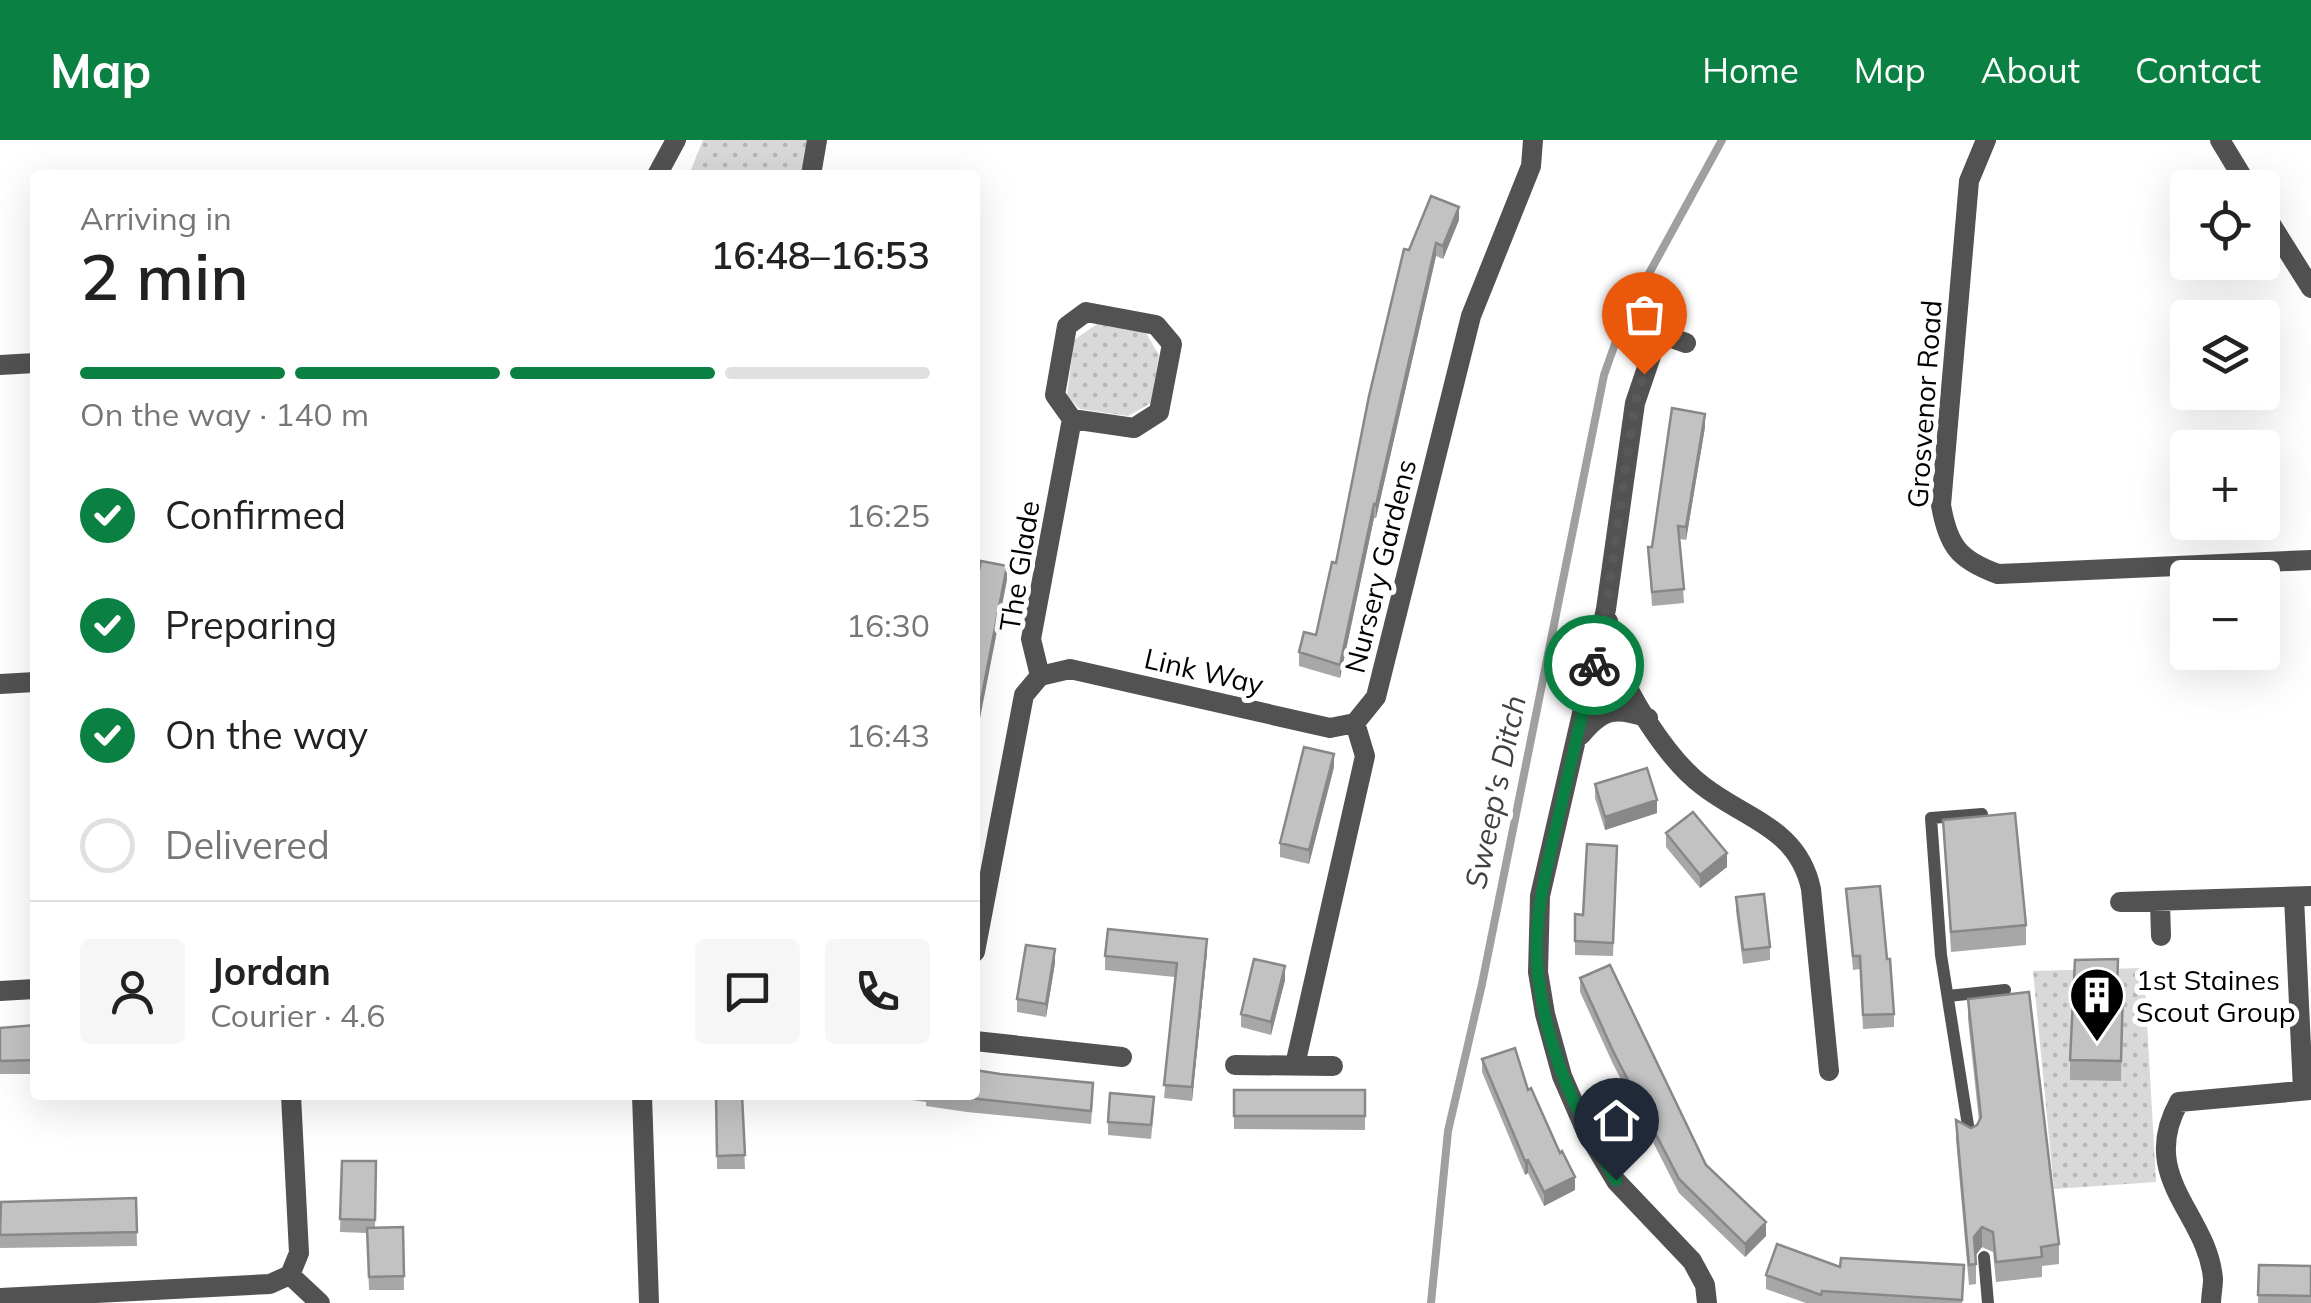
<!DOCTYPE html>
<meta charset="utf-8">
<style>
body{margin:0;font-family:Mulish,sans-serif;background:#f6f6f6;color:#222;height:100vh;display:flex;flex-direction:column;font-size:38px;white-space:nowrap}
*{box-sizing:border-box;margin:0}
p{font-size:32px;color:#767676}
.icon{flex:none;width:55px;height:55px;fill:none;stroke:currentColor;stroke-width:2;stroke-linecap:round;stroke-linejoin:round}
.map{position:relative;flex:1;overflow:hidden}
.sheet{position:absolute;left:30px;top:30px;width:950px;height:930px;display:flex;flex-direction:column;background:#fff;border-radius:10px;box-shadow:0 10px 40px #0002}
.sheet>*{flex:none}
.controls{position:absolute;left:2170px;top:30px;display:grid;gap:20px}
.controls a{display:grid;place-items:center;width:110px;height:110px;border-radius:10px;background:#fff;box-shadow:0 10px 40px #0002;font-size:50px}
.pin{position:absolute;display:grid;place-items:center;width:85px;height:85px;color:#fff;margin:-102px -42px;border-radius:50% 50% 50% 0;rotate:-45deg;box-shadow:0 0 10px #0007}
.pin .icon{rotate:45deg}
.courier{position:absolute;display:grid;place-items:center;width:100px;height:100px;margin:-50px;border:8px solid #0b8043;border-radius:50%;background:#fff;color:#222;box-shadow:0 2px 12px #0007}
.overview em{font-style:normal;font-weight:600}
.overview div{display:flex;flex-direction:column-reverse}
.overview{display:flex;align-items:center;justify-content:space-between;height:170px;padding:0 50px}
h1{font-size:65px;font-weight:600;line-height:75px}
.bar{display:grid;grid-template-columns:repeat(4,1fr);gap:15px 10px;align-content:center;height:120px;padding:0 50px}
.bar i{height:12px;border-radius:8px;background:#e0e0e0}
.bar .current{background:#0b8043}
.bar p{grid-column:span 4}
.line{display:flex;align-items:center;gap:25px;padding:0 50px;border-top:2px solid #e0e0e0}
.line div{flex:1}
.round{display:grid;place-items:center;flex:none;width:105px;height:105px;border-radius:10px;background:#f6f6f6}
ol{padding:0 50px;list-style:none}
li{display:flex;align-items:center;gap:30px;height:110px}
li p{margin-inline-start:auto}
li .icon{padding:10px;border-radius:50%;background:#0b8043;color:#fff;stroke-width:4}
li:last-child{color:#767676}
li i{width:55px;height:55px;border:5px solid #e0e0e0;border-radius:50%}
header{display:flex;align-items:center;gap:60px;box-sizing:border-box;height:140px;padding:0 50px;background:#0b8043;color:#fff}
header strong{font-size:48px}
nav{display:flex;gap:55px;margin-inline-start:auto;font-size:35px}
.map>svg:first-child{display:block}
.grass{fill:url(#grass-dots)}
.lines{fill:none;stroke-linecap:round;stroke-linejoin:round}
.stream{stroke:#a0a0a0;stroke-width:8}
.service{stroke:#525252;stroke-width:12}
.minor{stroke:#525252;stroke-width:20}
.tertiary{stroke:#525252;stroke-width:20}
.wall{fill:#a7a7a7}
.shaded-wall{fill:#888}
.building{fill:#c2c2c2;stroke:#888;stroke-width:2.5}
.done{stroke:#595959;stroke-width:10;stroke-dasharray:0 18}
.route{stroke:#0b8043;stroke-width:12}
.labels{text-anchor:middle;dominant-baseline:central;stroke-width:10;stroke-linejoin:round;paint-order:stroke}
.street-label{font-size:28px;fill:#000;stroke:#fff}
.poi-label{font-size:28px;fill:#000;stroke:#fff;text-anchor:start}
.water-label{font-size:30px;font-style:italic;fill:#414141;stroke:#fff}
</style>
<header>
<strong>Map</strong>
<nav><a>Home</a><a>Map</a><a>About</a><a>Contact</a></nav>
</header>
<div class="map">
<svg width="2311" height="1163" viewBox="0 0 2311 1163">
<defs>
<pattern id="grass-dots" width="8" height="8" patternUnits="userSpaceOnUse" patternTransform="scale(2.5)"><rect width="8" height="8" fill="#d9d9d9"/><path d="M2 2h.1M6 6h.1" fill="none" stroke="#b8b8b8" stroke-width="1.8" stroke-linecap="round"/></pattern>
</defs>
<rect width="100%" height="100%" fill="#fff"/>
<!-- grass -->
<path class="grass" d="M703,0H815L809,35H689Z
M1097,184L1146,193L1159,215L1151,263L1128,276L1080,269L1067,256L1074,200Z
M2144,828L2156,1042L2054,1049L2033,831Z"/>
<g class="lines">
<!-- stream -->
<path class="stream" d="M1431,1163L1448,991L1482,844L1604,235L1623,181L1722,0"/>
<!-- service -->
<path class="service" d="M1948,856L2005,850
M1970,998L1941,815L1931,678L1982,674
M1984,1117L1988,1163"/>
<!-- minor -->
<path class="minor" d="M1986,0L1969,41L1941,365C1948,406 1959,420 1998,434L2311,420
M2220,0L2249,48
M811,35L817,0
M2262,70L2311,148
M1668,166L1635,263L1606,469L1540,756L1538,832L1545,874L1562,936L1585,989L1616,1041L1692,1121L1705,1145L1707,1163
M1658,193L1686,203
M0,225L35,223
M1608,481C1610,491 1610,502 1613,511C1625,553 1668,620 1703,646C1747,680 1798,688 1811,749L1829,931
M1040,536L1070,529L1330,588L1355,583
M0,544L35,542
M1581,595C1603,568 1616,567 1648,578
M2294,757L2303,950
M2120,762L2311,756
M2160,762L2161,796
M975,812L1024,555L1040,536L1031,499L1072,279L1055,255L1067,186L1086,172L1156,185L1172,204L1159,272L1134,288L1072,279
M0,851L35,849
M975,901L1122,917
M1235,925L1333,926
M1295,925L1365,616L1355,583L1376,557L1471,176L1531,26L1533,0
M290,1135L299,1113L291,955
M290,1135L320,1163
M0,1158L270,1144L290,1135
M2211,1163C2211,1156 2213,1147 2213,1139C2208,1074 2137,1038 2179,962L2311,950"/>
<!-- tertiary -->
<path class="tertiary" d="M657,35L676,0
M642,955L649,1163"/>
</g>
<!-- wall -->
<path class="wall" d="M1459,80L1443,119L1436,116L1376,378H1374L1340,538L1299,526V512L1316,495L1336,423L1409,110Z
M1705,287L1686,400L1680,399L1684,463L1652,466L1648,407H1652Z
M1334,627L1309,724L1280,717V703Z
M1595,644L1657,673L1605,690L1595,658Z
M1943,680L2026,785V805L1951,812Z
M1666,693L1727,727L1700,748L1666,707Z
M1617,706L1613,816L1575,815V774L1583,775Z
M1846,749L1894,874V887L1863,889L1860,829L1853,830Z
M1736,757L1770,807V820L1743,824L1736,771Z
M1207,812L1192,961L1164,958L1175,837L1105,830V816Z
M1055,823L1046,877L1017,872V859Z
M1580,838L1706,1025L1766,1096L1745,1117L1679,1053L1613,924L1580,852Z
M1285,840L1271,895L1241,887V874Z
M2117,848H2123L2121,941L2070,940V920Z
M1968,859L2059,1104V1124L2042,1126V1137L1996,1142L1993,1112L1982,1107L1976,1115V1144L1969,1145L1956,1000V980L1971,988L1977,985L1979,981L1968,879Z
M35,885V934H0V888Z
M1482,919L1528,950L1560,1013L1575,1050L1544,1066L1528,1033L1525,1035L1482,932Z
M1234,950H1365V990L1234,989Z
M716,955H742L745,1029H717Z
M877,955H975L1093,956L1091,984L967,972L926,966V962Z
M1154,970L1151,999L1108,995V982Z
M342,1021H376L375,1088L403,1087L404,1150H369L367,1093L340,1092Z
M136,1058L137,1106L0,1108V1069Z
M1964,1125L1962,1163H1806L1766,1149V1135L1840,1127Z
M2259,1125L2311,1126V1163H2258Z"/>
<!-- shaded-wall -->
<path class="shaded-wall" d="M1459,67V80L1443,119V106Z
M1436,103V116L1376,378V365Z
M1705,274V287L1686,400V387Z
M1374,364V378L1340,538V525Z
M1007,426V440L975,604V591Z
M1334,614V627L1309,724V710Z
M1657,660V673L1605,690V677Z
M1727,713V727L1700,748V735Z
M1207,799V812L1192,961V947Z
M1055,809V823L1046,877V864Z
M1285,826V840L1271,895V882Z
M1528,1020V1033L1525,1035V1021Z
M1575,1037V1050L1544,1066V1052Z
M1766,1082V1096L1745,1117V1104Z
M1982,1087V1107L1974,1117V1097Z"/>
<!-- building -->
<path class="building" d="M1431,56L1459,67L1443,106L1436,103L1376,365L1374,364L1340,525L1299,512L1304,492L1316,495L1332,422L1336,423L1369,256L1404,109L1409,110Z
M1672,268L1705,274L1686,387L1678,386L1684,449L1652,452L1648,407H1652Z
M981,421L1007,426L975,591V449Z
M1304,607L1334,614L1309,710L1280,703Z
M1647,628L1657,660L1605,677L1595,644Z
M1693,672L1727,713L1700,735L1666,693Z
M2015,673L2026,785L1951,792L1943,680Z
M1587,704L1617,706L1613,803L1575,801V774L1583,775Z
M1880,746L1887,819H1890L1894,874L1863,875L1860,816H1853L1846,749Z
M1764,754L1770,807L1743,810L1736,757Z
M1108,789L1207,799L1192,947L1164,945L1177,823L1105,816Z
M1026,805L1055,809L1046,864L1017,859Z
M1254,819L1285,826L1271,882L1241,874Z
M2118,819L2117,848H2123L2121,921L2070,920L2075,820Z
M1610,825L1706,1025L1766,1082L1745,1104L1679,1039L1613,911L1580,838Z
M2029,852L2059,1104L2041,1107L2042,1117L1996,1122L1993,1092L1982,1087L1974,1097L1976,1124L1969,1125L1956,980L1971,988L1977,985L1981,977L1968,859Z
M35,885V920L0,921V888Z
M1515,908L1528,950L1531,948L1560,1013L1562,1011L1575,1037L1544,1052L1528,1020L1525,1021L1482,919Z
M975,930L1000,934L1093,943L1091,971L941,955H975Z
M1234,950H1365V976H1234Z
M1110,953L1154,957L1151,985L1108,982Z
M716,955H742L745,1015L717,1016Z
M342,1021H376L375,1080L340,1079Z
M136,1058L137,1092L0,1095L1,1062Z
M403,1087L404,1136L369,1137L367,1088Z
M1777,1104L1840,1127L1841,1118L1964,1125L1962,1160L1822,1151L1821,1155L1766,1135Z
M2259,1125L2311,1126V1156L2258,1155Z"/>
<g class="lines">
<!-- done -->
<path class="done" d="M1594,525L1606,469L1635,264L1644,234"/>
<!-- route -->
<path class="route" d="M1594,525C1582,575 1570,625 1559,675C1547,727 1532,779 1538,834C1546,909 1577,977 1616,1040"/>
</g>
<!-- icons -->
<defs>
<g id="building-pin" transform="scale(2.875)"><path d="M0 17L-7.5 6A9.5 9.5 0 1 1 7.5 6Z" fill="#000" stroke="#fff"/><path d="M-4-6H4V6H1V3H-1V6H-4ZM-2.5-4.3h1.7v1.8h-1.7ZM.8-4.3h1.7v1.8H.8ZM-2.5-1h1.7V.8h-1.7ZM.8-1h1.7V.8H.8Z" fill="#fff"/></g>
</defs>
<g fill-rule="evenodd">
<use href="#building-pin" x="2097" y="855"/>
</g>
<g class="labels">
<!-- street labels -->
<g class="street-label">
<text transform="translate(1924 264) rotate(-86)">Grosvenor Road</text>
<text transform="translate(1019 426) rotate(-81)">The Glade</text>
<text transform="translate(1380 426) rotate(-76)">Nursery Gardens</text>
<text transform="translate(1204 531) rotate(13)">Link Way</text>
</g>
<!-- poi labels -->
<g class="poi-label">
<text x="2136" y="839">1st Staines<tspan x="2136" dy="32">Scout Group</tspan></text>
</g>
<!-- water labels -->
<g class="water-label">
<text transform="translate(1495 652) rotate(-78)">Sweep's Ditch</text>
</g>
</g>
</svg>
<div class="controls">
<a><svg class="icon" aria-label="locate" viewBox="0 0 24 24"><circle cx="12" cy="12" r="6"/><path d="M12 2v4M12 18v4M2 12h4M18 12h4"/></svg></a>
<a><svg class="icon" aria-label="layers" viewBox="0 0 24 24"><path d="M12 4l9 5-9 5-9-5zM3 14l9 5 9-5"/></svg></a>
<a>+</a>
<a>−</a>
</div>
<div class="pin" style="left:1644px;top:234px;background:#ea580c"><svg class="icon" aria-label="bag" viewBox="0 0 24 24"><path d="M5 8h14l-1 12H6zM9 8a3 3 0 0 1 6 0"/></svg></div>
<div class="pin" style="left:1616px;top:1040px;background:#1f2937"><svg class="icon" aria-label="home" viewBox="0 0 24 24"><path d="M3 11l9-7 9 7M6 9v11h12V9"/></svg></div>
<div class="courier" style="left:1594px;top:525px"><svg class="icon" aria-label="bike" viewBox="0 0 24 24"><circle cx="6" cy="16" r="4"/><circle cx="18" cy="16" r="4"/><path d="M6 16l4-8h5l3 8M10 8l3 8H6M13 5h3"/></svg></div>
<section class="sheet">
<div class="overview"><div><h1>2 min</h1><p>Arriving in</p></div><em>16:48–16:53</em></div>
<div class="bar"><i class="current"></i><i class="current"></i><i class="current"></i><i></i><p>On the way · 140 m</p></div>
<ol>
<li><svg class="icon" aria-label="check" viewBox="0 0 24 24"><path d="M5 12l5 5 9-10"/></svg>Confirmed<p>16:25</p></li>
<li><svg class="icon" aria-label="check" viewBox="0 0 24 24"><path d="M5 12l5 5 9-10"/></svg>Preparing<p>16:30</p></li>
<li><svg class="icon" aria-label="check" viewBox="0 0 24 24"><path d="M5 12l5 5 9-10"/></svg>On the way<p>16:43</p></li>
<li><i></i>Delivered</li>
</ol>
<div class="line" style="height:180px"><a class="round"><svg class="icon" aria-label="person" viewBox="0 0 24 24"><circle cx="12" cy="8" r="4"/><path d="M4 21q1-7 8-7t8 7"/></svg></a><div><b>Jordan</b><p>Courier · 4.6</p></div><a class="round"><svg class="icon" aria-label="chat" viewBox="0 0 24 24"><path d="M4 5h16v11H9l-5 4z"/></svg></a><a class="round"><svg class="icon" aria-label="phone" viewBox="0 0 24 24"><path d="M5 4h4l2 5-3 2q2 4 5 5l2-3 5 2v4C11 20 4 13 5 4z"/></svg></a></div>
</section>
</div>
